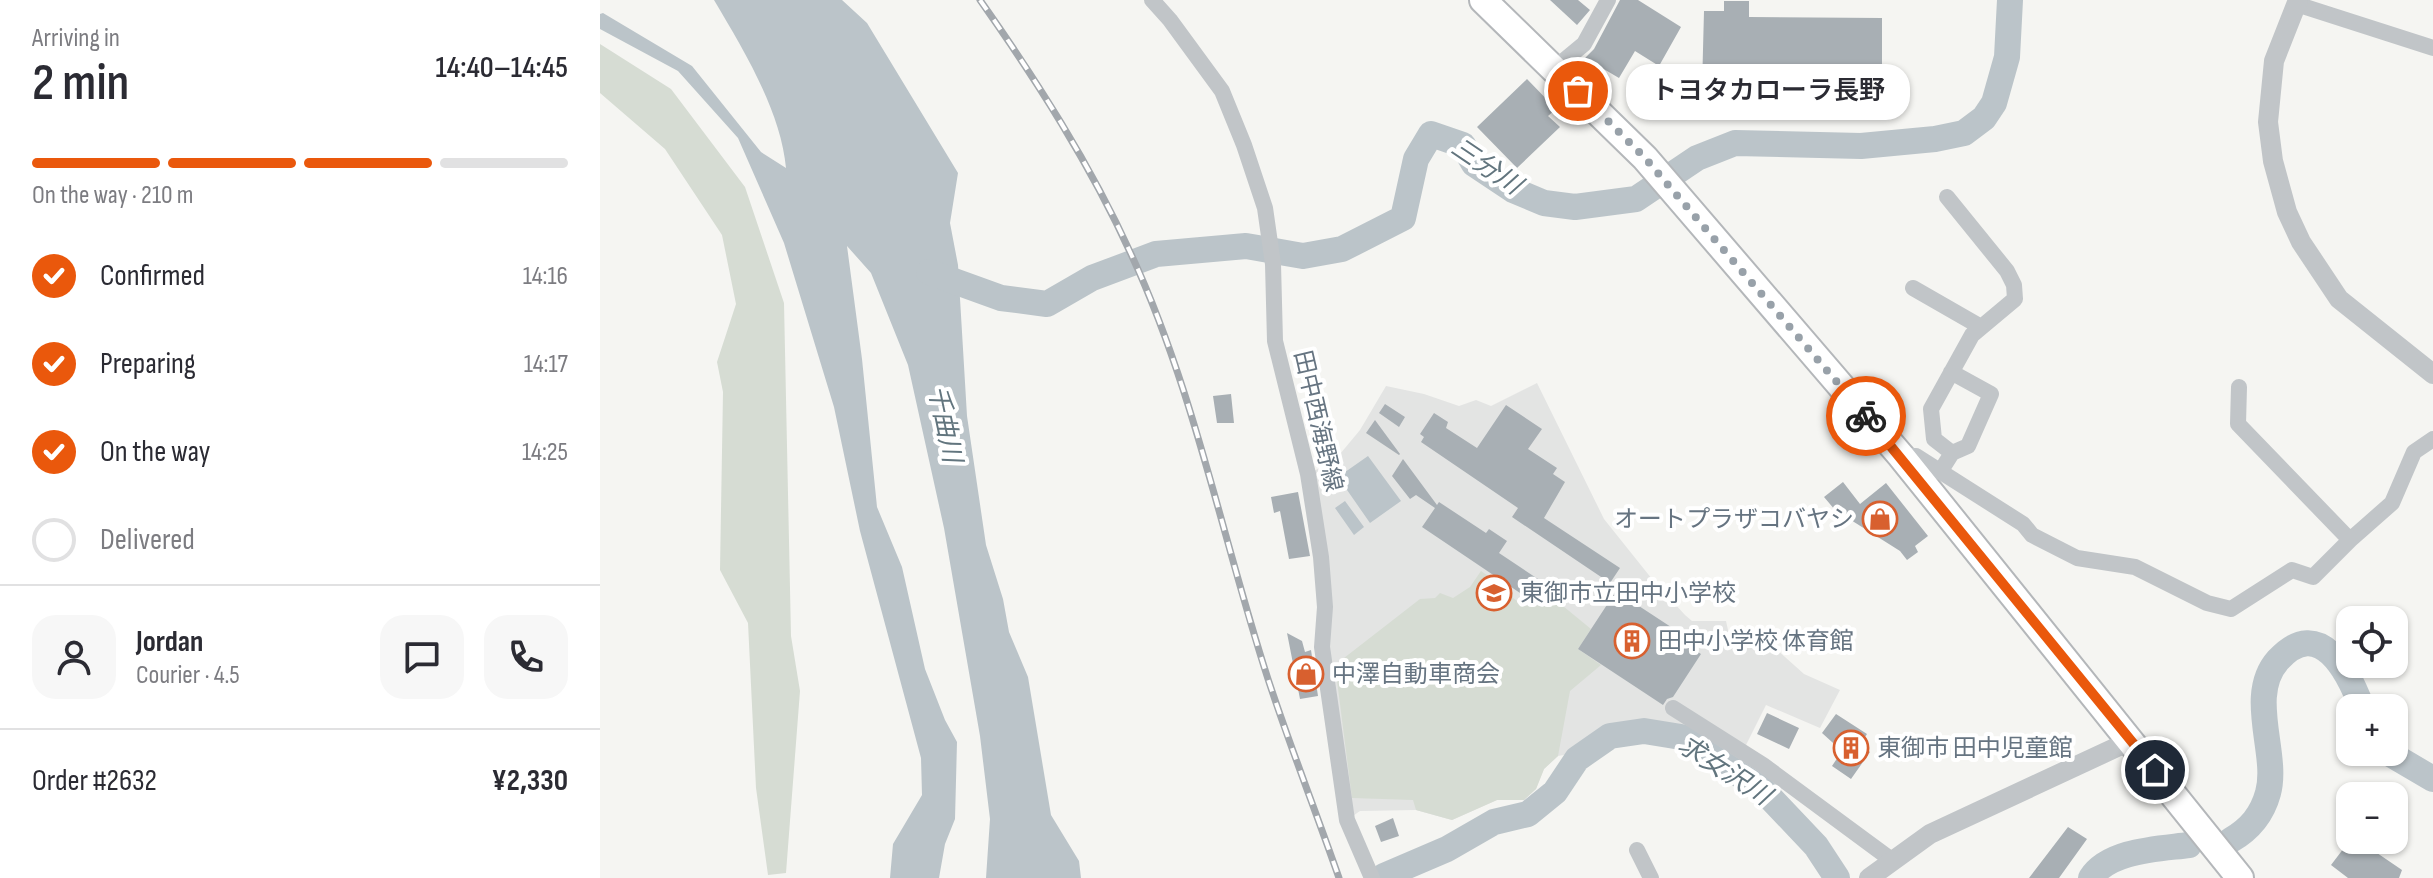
<!DOCTYPE html>
<meta charset="utf-8">
<style>
body{margin:0;font-family:"Sofia Sans Condensed","Noto Sans JP",sans-serif;background:#f7f7f7;color:#2b2b33;height:100vh;display:flex;flex-direction:column;font-size:30px;white-space:nowrap}
*{box-sizing:border-box;margin:0}
p{font-size:26px;color:#7c7c81}
.icon{flex:none;width:44px;height:44px;fill:none;stroke:currentColor;stroke-width:2;stroke-linecap:round;stroke-linejoin:round}
.map{position:relative;flex:1;overflow:hidden}
.details{display:flex;flex-direction:column;background:#fff;width:600px}
.details>*{flex:none}
.tools{position:absolute;left:1736px;top:606px;display:grid;gap:16px}
.tools a{display:grid;place-items:center;width:72px;height:72px;border-radius:16px;background:#fff;box-shadow:0 2px 6px #0004;font-size:40px}
.pin{position:absolute;display:grid;place-items:center;width:68px;height:68px;color:#fff;margin:-34px;border:4px solid #fff;border-radius:50%;box-shadow:0 2px 8px #0007}
.courier{position:absolute;display:grid;place-items:center;width:80px;height:80px;margin:-40px;border:6px solid #ea580c;border-radius:50%;background:#fff;color:#222;box-shadow:0 2px 10px #0007}
.bubble{position:absolute;height:56px;border-radius:24px;background:#fff;box-shadow:0 2px 6px #0004;font-size:26px;font-weight:600;line-height:56px;text-align:center}
.summary em{font-style:normal;font-weight:600}
.summary div{display:flex;flex-direction:column-reverse}
.summary{display:flex;align-items:center;justify-content:space-between;height:136px;padding:0 32px}
h1{font-size:52px;font-weight:600;line-height:60px}
.bar{display:grid;grid-template-columns:repeat(4,1fr);gap:12px 8px;align-content:center;height:96px;padding:0 32px}
.bar i{height:10px;border-radius:6px;background:#e1e1e2}
.bar .on{background:#ea580c}
.bar p{grid-column:span 4}
.line{display:flex;align-items:center;gap:20px;padding:0 32px;border-top:2px solid #e1e1e2}
.line div{flex:1}
.round{display:grid;place-items:center;flex:none;width:84px;height:84px;border-radius:24px;background:#f7f7f7}
ol{padding:0 32px;list-style:none}
li{display:flex;align-items:center;gap:24px;height:88px}
li p{margin-inline-start:auto}
li .icon{padding:8px;border-radius:50%;background:#ea580c;color:#fff;stroke-width:4}
li:last-child{color:#7c7c81}
li i{width:44px;height:44px;border:4px solid #e1e1e2;border-radius:50%}
main{display:flex;flex:1;min-height:0}
.map>svg:first-child{display:block}
.built{fill:#e3e4e3}
.green{fill:#d6dcd3}
.water{fill:#bbc4c9}
.lines{fill:none;stroke-linecap:round;stroke-linejoin:round}
.river{stroke:#bbc4c9;stroke-width:26}
.building{fill:#a8afb4}
.trunk-casing{stroke:#b4b7ba;stroke-width:30}
.minor{stroke:#c1c5c8;stroke-width:16}
.tertiary{stroke:#c1c5c8;stroke-width:20}
.trunk{stroke:#fff;stroke-width:26}
.rail-casing{stroke:#a2a7ac;stroke-width:7}
.rail{stroke:#fff;stroke-width:4;stroke-dasharray:12;stroke-linecap:butt}
.done{stroke:#98a1a9;stroke-width:8;stroke-dasharray:0 14.4}
.route{stroke:#ea580c;stroke-width:10}
.labels{text-anchor:middle;dominant-baseline:central;stroke-width:8;stroke-linejoin:round;paint-order:stroke}
.street-label{font-size:24px;fill:#667481;stroke:#fff}
.poi-label{font-size:24px;fill:#667481;stroke:#fff;text-anchor:start}
.water-label{font-size:26px;font-style:italic;fill:#62757e;stroke:#fff}
</style>
<main>
<section class="details">
<div class="summary"><div><h1>2 min</h1><p>Arriving in</p></div><em>14:40–14:45</em></div>
<div class="bar"><i class="on"></i><i class="on"></i><i class="on"></i><i></i><p>On the way · 210 m</p></div>
<ol>
<li><svg class="icon" aria-label="check" viewBox="0 0 24 24"><path d="M5 12l5 5 9-10"/></svg>Confirmed<p>14:16</p></li>
<li><svg class="icon" aria-label="check" viewBox="0 0 24 24"><path d="M5 12l5 5 9-10"/></svg>Preparing<p>14:17</p></li>
<li><svg class="icon" aria-label="check" viewBox="0 0 24 24"><path d="M5 12l5 5 9-10"/></svg>On the way<p>14:25</p></li>
<li><i></i>Delivered</li>
</ol>
<div class="line" style="height:144px"><a class="round"><svg class="icon" aria-label="person" viewBox="0 0 24 24"><circle cx="12" cy="8" r="4"/><path d="M4 21q1-7 8-7t8 7"/></svg></a><div><b>Jordan</b><p>Courier · 4.5</p></div><a class="round"><svg class="icon" aria-label="chat" viewBox="0 0 24 24"><path d="M4 5h16v11H9l-5 4z"/></svg></a><a class="round"><svg class="icon" aria-label="phone" viewBox="0 0 24 24"><path d="M5 4h4l2 5-3 2q2 4 5 5l2-3 5 2v4C11 20 4 13 5 4z"/></svg></a></div>
<div class="line" style="height:104px"><div>Order #2632</div><b>¥2,330</b></div>
</section>
<div class="map">
<svg width="1833" height="878" viewBox="0 0 1833 878">
<rect width="100%" height="100%" fill="#f5f5f2"/>
<!-- built -->
<path class="built" d="M937,383L1004,519L1052,579L1085,615L1092,621H1126L1130,639L1176,649L1204,674L1240,690L1220,728L1166,705L1138,761L1087,729L1051,722L1017,726L975,753L958,756L944,769L936,789L924,800H897L852,820L816,810L760,811L747,820L708,474L735,460L760,430L786,386L824,394L859,406L876,400L891,406Z"/>
<!-- green -->
<path class="green" d="M0,44L71,89L145,187L184,303L191,636L200,691L186,873L168,875L156,788L148,623L120,570L123,392L117,362L136,304L122,235L65,149L0,93Z
M881,571L913,593V598L924,606L936,605L942,607L952,597L991,629L978,649L1001,665L970,691L958,756L944,769L936,789L924,800H897L852,820L816,810L813,800L752,798L735,665L820,599L835,598L840,593L853,598L870,587Z"/>
<!-- water -->
<path class="water" d="M114,0H242L267,23L358,173L350,223L358,265L367,416L386,545L403,599L409,632L428,677L451,815L479,861L481,878H386L390,819L380,736L344,528L308,365L271,273L247,246L262,359L277,507L302,567L325,669L345,720L357,742L355,819L345,844L339,878H290L293,844L322,795L321,758L260,531L234,407L184,243L138,138L78,71L0,29V14L3,13L92,66L161,152L186,168C181,111 143,49 114,0Z
M768,456L801,501L770,523L738,477Z
M745,501L764,527L754,535L735,508Z"/>
<g class="lines">
<!-- river -->
<path class="river" d="M329,272L401,298L447,304L492,278L556,254L646,246L703,256L742,249L803,218L816,159L831,134L863,145L874,164L913,190L944,203L975,207L1036,199L1097,158L1135,143L1261,146L1335,139L1364,133L1384,118L1394,103L1407,57L1410,0
M1787,752L1833,779
M1631,840C1650,829 1662,815 1668,793C1679,754 1646,696 1678,660C1720,614 1749,673 1762,708
M784,876L847,849L894,822L928,814L955,792L977,759L1010,736L1044,731L1081,737L1162,789L1216,846L1237,878
M1491,878C1509,850 1559,849 1589,845"/>
</g>
<!-- building -->
<path class="building" d="M950,0H978L990,10L977,25Z
M1020,0H1038L1081,27L1059,66L1035,51L1019,78L985,58L994,49Z
M1124,1H1149V17L1282,18V87L1102,88L1104,11H1124Z
M927,79L956,109L948,116L960,127L917,168L877,127Z
M631,394L634,423H617L613,396Z
M785,404L805,417L799,427L779,413Z
M906,405L942,429L928,449L957,468L953,474L965,482L944,518L1020,568L1010,583L912,517L918,508L821,442L824,437L820,434L834,413L848,422L846,428L877,448Z
M775,420L800,454L799,455L766,433Z
M803,459L837,505L839,502L886,533L889,529L907,541L899,553L947,585L935,603L822,527L835,508L816,495L810,499L792,476Z
M1243,482L1260,504L1286,483L1328,536L1315,546L1318,552L1307,560L1300,551L1235,510L1224,497Z
M698,492L710,556L689,559L680,511L674,513L671,497Z
M1016,591L1071,627L1067,632L1101,654L1073,697L1067,699L1063,705L978,649Z
M687,633L702,641L705,652L711,650L718,696L700,699Z
M1167,713L1199,728L1189,749L1157,734Z
M1236,714L1267,734L1260,745L1270,752L1251,779L1232,766L1242,751L1222,733Z
M793,818L799,836L781,842L775,826Z
M1468,827L1487,839L1459,878H1429Z
M1750,840H1758L1802,870L1799,878H1748L1731,865Z"/>
<g class="lines">
<!-- trunk casing -->
<g class="trunk-casing">
<path id="trunk" d="M883,0L1045,158L1301,456L1640,878"/>
</g>
<!-- minor -->
<path class="minor" d="M552,0L570,20L622,91L644,145L665,208L673,264L675,341L708,474L721,557L725,607L722,647L747,820L772,878
M1696,4L1833,48
M955,68L984,44L1008,0
M1313,288L1381,327
M1351,372L1391,394L1368,446L1352,453
M1639,387L1638,424L1750,540
M1303,456H1316L1423,524L1432,535L1477,558L1535,567L1607,603L1631,609L1692,570L1713,577L1750,540L1792,503L1814,452L1833,439
M1340,472L1352,453L1334,439L1331,409L1372,335L1415,299L1414,285L1407,271L1347,197
M1073,708L1163,765L1293,861
M1037,850L1051,878"/>
<!-- tertiary -->
<path class="tertiary" d="M1698,0L1674,61L1668,122L1673,161L1687,212L1701,242L1739,299L1833,374
M1269,878L1330,834L1532,740"/>
<!-- trunk -->
<use href="#trunk" class="trunk"/>
<!-- rail casing -->
<g class="rail-casing">
<path id="rail" d="M380,0C437,81 490,164 531,254C594,390 622,537 668,679C690,746 716,812 739,878"/>
</g>
<!-- rail -->
<use href="#rail" class="rail"/>
</g>
<g class="lines">
<!-- done -->
<path class="done" d="M978,91L1045,158L1266,416"/>
<!-- route -->
<path class="route" d="M1266,416L1555,770"/>
</g>
<!-- icons -->
<defs>
<g id="shop-ring" transform="scale(1.8)"><circle r="9.5" fill="#fff" stroke="#d8602f" stroke-width="1.5"/><path d="M-5-2.5h2.3a2.7 3.5 0 0 1 5.4 0H5L5.5 6h-11ZM-1.5-2.5h3a1.5 2.3 0 0 0-3 0Z" fill="#d8602f"/></g>
<g id="school-ring" transform="scale(1.8)"><circle r="9.5" fill="#fff" stroke="#d8602f" stroke-width="1.5"/><path d="M0-5L7-2L0 1L-7-2ZM-4 1L0 2.5L4 1V4Q0 6-4 4Z" fill="#d8602f"/></g>
<g id="building-ring" transform="scale(1.8)"><circle r="9.5" fill="#fff" stroke="#d8602f" stroke-width="1.5"/><path d="M-4-6H4V6H1V3H-1V6H-4ZM-2.5-4.3h1.7v1.8h-1.7ZM.8-4.3h1.7v1.8H.8ZM-2.5-1h1.7V.8h-1.7ZM.8-1h1.7V.8H.8Z" fill="#d8602f"/></g>
</defs>
<g fill-rule="evenodd">
<use href="#shop-ring" x="1280" y="519"/>
<use href="#school-ring" x="894" y="593"/>
<use href="#building-ring" x="1032" y="641"/>
<use href="#shop-ring" x="706" y="674"/>
<use href="#building-ring" x="1251" y="748"/>
</g>
<g class="labels">
<!-- street labels -->
<g class="street-label">
<text transform="translate(718 421) rotate(77)">田中西海野線</text>
</g>
<!-- poi labels -->
<g class="poi-label">
<text x="1254" y="519" text-anchor="end">オートプラザコバヤシ</text>
<text x="920" y="593">東御市立田中小学校</text>
<text x="1058" y="641">田中小学校 体育館</text>
<text x="732" y="674">中澤自動車商会</text>
<text x="1277" y="748">東御市 田中児童館</text>
</g>
<!-- water labels -->
<g class="water-label">
<text transform="translate(886 167) rotate(34)">三分川</text>
<text transform="translate(344 424) rotate(78)">千曲川</text>
<text transform="translate(1124 771) rotate(33)">求女沢川</text>
</g>
</g>
</svg>
<div class="tools">
<a><svg class="icon" aria-label="locate" viewBox="0 0 24 24"><circle cx="12" cy="12" r="6"/><path d="M12 2v4M12 18v4M2 12h4M18 12h4"/></svg></a>
<a>+</a>
<a>−</a>
</div>
<div class="pin" style="left:978px;top:91px;background:#ea580c"><svg class="icon" aria-label="bag" viewBox="0 0 24 24"><path d="M5 8h14l-1 12H6zM9 8a3 3 0 0 1 6 0"/></svg></div>
<div class="pin" style="left:1555px;top:770px;background:#1f2937"><svg class="icon" aria-label="home" viewBox="0 0 24 24"><path d="M3 11l9-7 9 7M6 9v11h12V9"/></svg></div>
<div class="courier" style="left:1266px;top:416px"><svg class="icon" aria-label="bike" viewBox="0 0 24 24"><circle cx="6" cy="16" r="4"/><circle cx="18" cy="16" r="4"/><path d="M6 16l4-8h5l3 8M10 8l3 8H6M13 5h3"/></svg></div>
<div class="bubble" style="left:1026px;top:64px;width:284px">トヨタカローラ長野</div>
</div>
</main>
